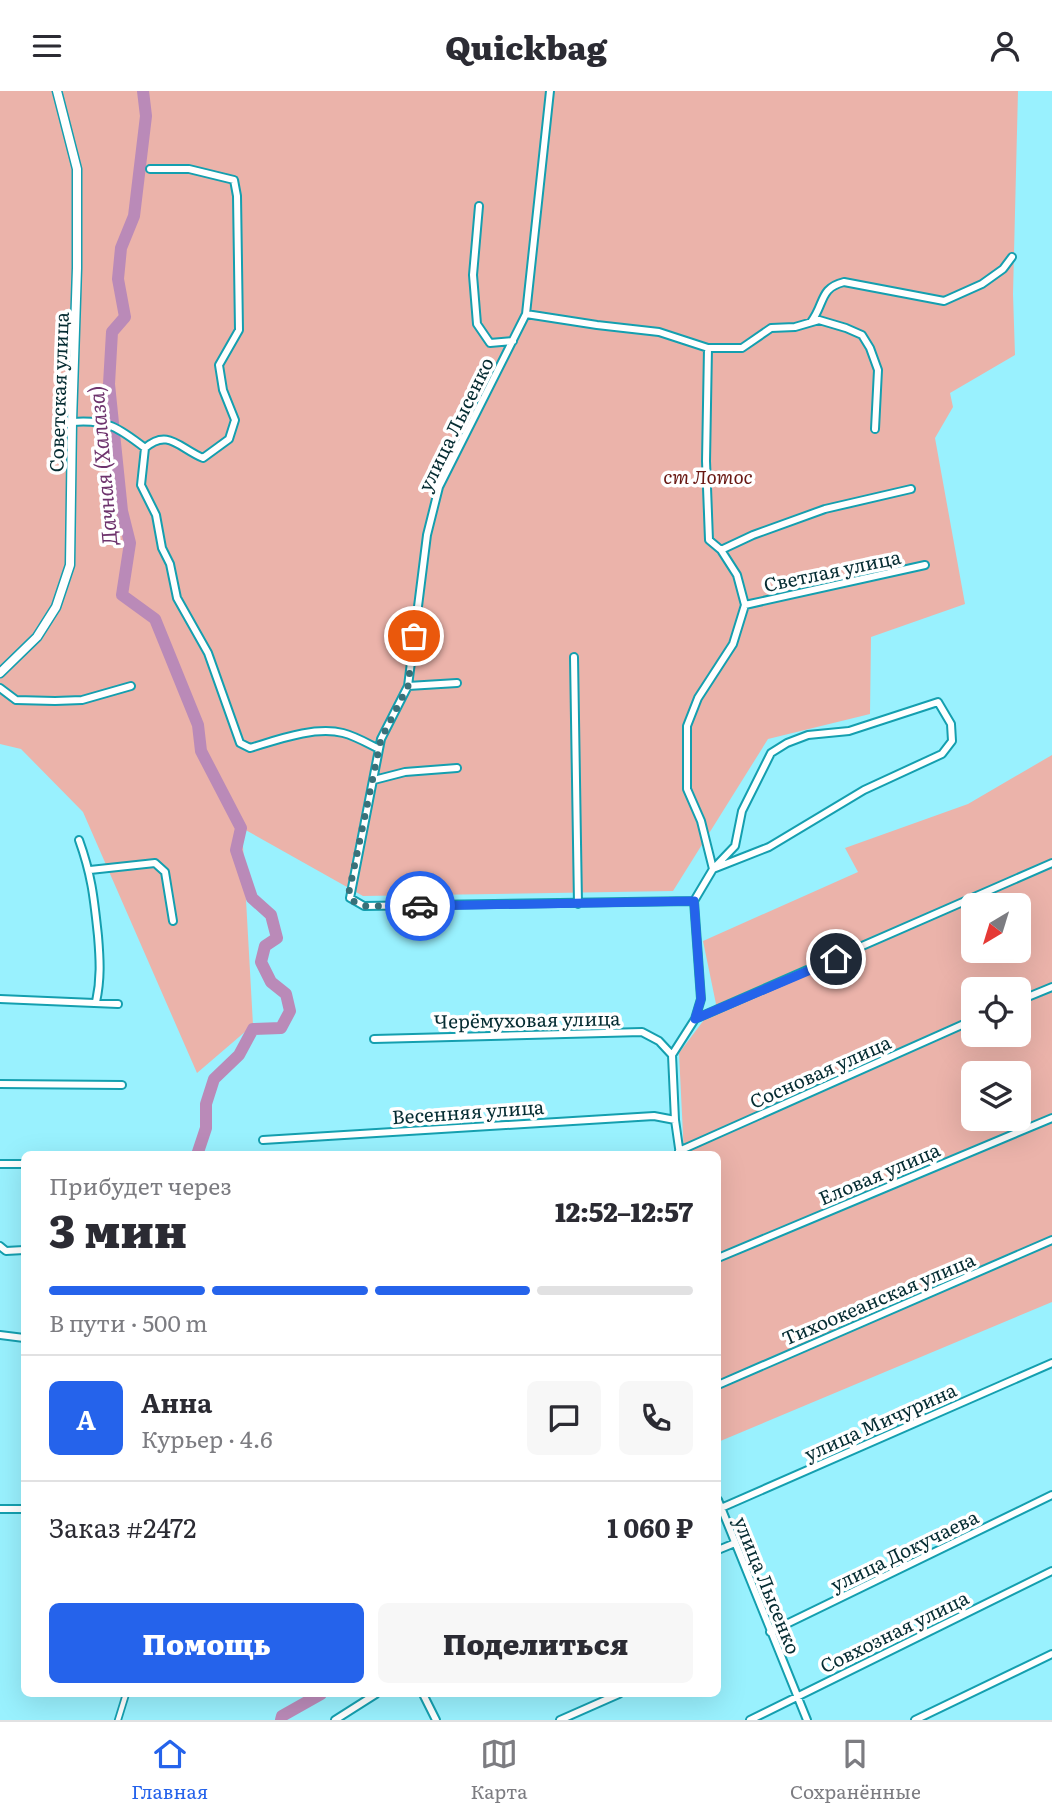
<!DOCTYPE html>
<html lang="ru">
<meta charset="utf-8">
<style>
body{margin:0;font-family:Literata,serif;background:#f7f7f7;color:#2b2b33;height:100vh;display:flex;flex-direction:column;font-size:26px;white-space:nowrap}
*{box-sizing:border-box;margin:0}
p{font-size:23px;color:#7c7c81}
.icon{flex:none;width:38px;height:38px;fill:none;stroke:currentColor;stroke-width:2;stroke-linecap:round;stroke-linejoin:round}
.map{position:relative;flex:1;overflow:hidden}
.side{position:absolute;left:21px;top:1060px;width:700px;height:546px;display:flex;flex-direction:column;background:#fff;border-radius:10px;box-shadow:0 7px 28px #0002}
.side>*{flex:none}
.needle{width:46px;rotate:218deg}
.tools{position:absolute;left:961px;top:802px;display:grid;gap:14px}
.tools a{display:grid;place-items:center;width:70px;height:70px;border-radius:10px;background:#fff;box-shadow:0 7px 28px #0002;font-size:35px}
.pin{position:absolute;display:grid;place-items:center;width:60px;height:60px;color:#fff;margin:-30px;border:4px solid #fff;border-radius:50%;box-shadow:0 2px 7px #0007}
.courier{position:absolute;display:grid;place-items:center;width:70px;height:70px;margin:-35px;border:5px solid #2563eb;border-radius:50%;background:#fff;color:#222;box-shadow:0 2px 9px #0007}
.overview em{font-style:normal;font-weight:800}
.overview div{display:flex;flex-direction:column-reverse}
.overview{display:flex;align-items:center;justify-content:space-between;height:119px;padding:0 28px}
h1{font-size:46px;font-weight:800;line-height:52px}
.bar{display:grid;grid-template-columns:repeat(4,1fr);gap:10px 7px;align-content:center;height:84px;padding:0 28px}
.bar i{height:9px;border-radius:5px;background:#e1e1e2}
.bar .current{background:#2563eb}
.bar p{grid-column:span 4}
.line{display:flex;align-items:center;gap:18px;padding:0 28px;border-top:2px solid #e1e1e2}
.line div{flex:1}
.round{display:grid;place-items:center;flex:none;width:74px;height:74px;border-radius:10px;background:#f7f7f7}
.action{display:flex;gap:14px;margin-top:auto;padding:14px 28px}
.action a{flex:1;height:80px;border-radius:10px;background:#2563eb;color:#fff;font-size:28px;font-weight:800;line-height:80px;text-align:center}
.action a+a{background:#f7f7f7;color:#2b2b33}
header{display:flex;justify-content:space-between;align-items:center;height:91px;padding:0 28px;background:#fff;font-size:32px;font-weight:800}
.dock{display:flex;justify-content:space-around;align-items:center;height:98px;border-top:2px solid #e1e1e2;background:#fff;font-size:19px;color:#7c7c81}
.dock a{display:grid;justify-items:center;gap:4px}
.dock .current{color:#2563eb}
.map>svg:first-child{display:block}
.green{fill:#ebb3aa;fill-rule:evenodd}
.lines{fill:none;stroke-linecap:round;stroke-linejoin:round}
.river{stroke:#ba8ab8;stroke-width:12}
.pedestrian-casing{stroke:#149faf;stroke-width:8}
.minor-casing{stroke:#149faf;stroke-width:10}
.tertiary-casing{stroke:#149faf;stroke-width:11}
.pedestrian{stroke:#fff;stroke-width:4.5}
.minor{stroke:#fff;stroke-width:6}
.tertiary{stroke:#fff;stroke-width:8}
.done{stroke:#397179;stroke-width:7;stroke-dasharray:0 12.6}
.route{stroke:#2563eb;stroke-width:9}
.labels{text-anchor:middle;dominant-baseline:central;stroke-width:7;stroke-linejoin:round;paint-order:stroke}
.street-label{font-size:19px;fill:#052c32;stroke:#fff}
.park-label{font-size:19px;font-style:italic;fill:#691813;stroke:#fff}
.water-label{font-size:21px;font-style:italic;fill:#6e336d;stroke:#fff}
</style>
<header><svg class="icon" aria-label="menu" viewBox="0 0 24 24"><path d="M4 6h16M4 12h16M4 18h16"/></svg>Quickbag<svg class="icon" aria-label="person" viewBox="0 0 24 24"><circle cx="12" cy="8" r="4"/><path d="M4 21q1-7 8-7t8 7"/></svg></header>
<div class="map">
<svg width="1052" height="1629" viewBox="0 0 1052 1629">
<rect width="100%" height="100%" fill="#99f1fe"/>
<!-- green -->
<path class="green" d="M0,0H1018L1013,203L1015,264L950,302L953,316L935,347L965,513L871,546L870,623L768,648L673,800L363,805L242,737L253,934L197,982L83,721L21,658L0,653Z
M1052,664V1211L718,1351V1064H684L679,962L716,913L703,850L858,781L845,757L968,713ZM973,814H1018V859H973ZM973,898H1018V943H973ZM973,982H1018V1027H973Z"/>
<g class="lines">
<!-- river -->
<path class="river" d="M143,0L146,25L134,125L121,157L118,188L125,226L112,241L109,293L122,420L130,452L122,504L155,528L198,634L201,660L241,737L236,759L252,807L271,824L277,847L265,855L261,871L271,891L286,903L290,920L281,937L253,938L239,964L214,988L206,1013V1037L197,1064
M281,1629L282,1625L321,1603"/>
<!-- pedestrian casing -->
<g class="pedestrian-casing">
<path id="pedestrian" d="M118,1629L126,1603"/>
</g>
<!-- minor casing -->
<g class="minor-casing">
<path id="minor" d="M550,0L526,223L439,396L427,444L408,595L381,648L350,807L364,815L694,810L701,908L695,928L672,964L675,1029L680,1064
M479,115L473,184L477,233L490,252L513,250
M526,223L597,234L659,241L708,257H742L771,237L795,236L819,229L846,237L862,244L870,257L878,279L875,338
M811,231C825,213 819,197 844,191L944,210L982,193L1003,178L1012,166
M72,331C107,328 119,337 145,357L141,394L156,424L162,457L170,473L177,507L208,562L240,652L250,657C277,649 314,635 343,642C355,645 367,652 379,658
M145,357C168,337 179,357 203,367L229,348L235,329L223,299L219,274L239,239L237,105L234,89L189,78H150
M721,459L753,444L825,418L911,398
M745,514L925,474
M574,566L578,813
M408,595L457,592
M0,597L16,609L55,610L82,609L131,595
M938,611L951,633L952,650L942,663L864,699L769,756L713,778L735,755L742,720L771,662L787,652L808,644L849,640Z
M374,689L405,681L457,677
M79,749C92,785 94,808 98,845C100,869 101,888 96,911
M90,779L155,772L165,781L173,830
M694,810L713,778L701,730L687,698V635L698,607L733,553L745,514L737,484L721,459L709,449L706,370L708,257
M0,908L118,913
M1018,910L1052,896
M695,928L1052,772
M374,948L642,941L659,950L672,964
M0,993L122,994
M263,1049L654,1025L675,1029
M679,1060L973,929
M0,1073H24
M0,1155L6,1160L24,1159
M718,1167L1052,1027
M0,1244L24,1247
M718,1294L1052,1149
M718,1409L807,1629
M721,1417L1052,1272
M0,1418H24
M718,1459L735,1452
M770,1541L1052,1404
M423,1603L436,1629
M335,1629L376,1603
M560,1629L619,1603
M750,1629L1052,1480
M915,1629L1052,1563"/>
</g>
<!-- tertiary casing -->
<g class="tertiary-casing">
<path id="tertiary" d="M0,582L37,546L56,516L70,474L72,331L77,177V78L57,0"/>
</g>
<!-- pedestrian -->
<use href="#pedestrian" class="pedestrian"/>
<!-- minor -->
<use href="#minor" class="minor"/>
<!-- tertiary -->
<use href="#tertiary" class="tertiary"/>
</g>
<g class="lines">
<!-- done -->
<path class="done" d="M414,545L408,595L381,648L349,801L353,810L364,815H420"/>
<!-- route -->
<path class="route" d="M420,815L694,810L701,908L695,928L836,868"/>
</g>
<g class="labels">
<!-- street labels -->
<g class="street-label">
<text transform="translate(58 301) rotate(-88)">Советская улица</text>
<text transform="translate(455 333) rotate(-64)">улица Лысенко</text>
<text transform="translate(832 479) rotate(-12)">Светлая улица</text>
<text transform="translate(527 928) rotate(-1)">Черёмуховая улица</text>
<text transform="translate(820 980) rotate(-24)">Сосновая улица</text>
<text transform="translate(468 1020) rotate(-4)">Весенняя улица</text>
<text transform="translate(879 1082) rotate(-23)">Еловая улица</text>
<text transform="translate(878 1207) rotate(-23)">Тихоокеанская улица</text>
<text transform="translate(880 1330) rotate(-24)">улица Мичурина</text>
<text transform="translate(904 1459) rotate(-26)">улица Докучаева</text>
<text transform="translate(768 1494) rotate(68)">улица Лысенко</text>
<text transform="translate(894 1540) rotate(-26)">Совхозная улица</text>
</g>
<!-- park labels -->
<g class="park-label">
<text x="708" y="385">ст Лотос</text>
</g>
<!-- water labels -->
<g class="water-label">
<text transform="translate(101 375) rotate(-95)">Дачная (Халаза)</text>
</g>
</g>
</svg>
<div class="tools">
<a><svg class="needle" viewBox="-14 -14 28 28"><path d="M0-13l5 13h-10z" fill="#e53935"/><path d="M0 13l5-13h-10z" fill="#7c7c81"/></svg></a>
<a><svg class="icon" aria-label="locate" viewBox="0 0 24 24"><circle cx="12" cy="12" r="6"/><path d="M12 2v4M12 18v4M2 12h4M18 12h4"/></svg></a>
<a><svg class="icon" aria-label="layers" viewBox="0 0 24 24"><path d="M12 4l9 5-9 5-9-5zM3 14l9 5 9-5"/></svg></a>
</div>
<div class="pin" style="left:414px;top:545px;background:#ea580c"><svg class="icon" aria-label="bag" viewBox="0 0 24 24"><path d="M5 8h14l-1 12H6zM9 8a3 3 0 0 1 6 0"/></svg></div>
<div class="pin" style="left:836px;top:868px;background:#1f2937"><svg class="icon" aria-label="home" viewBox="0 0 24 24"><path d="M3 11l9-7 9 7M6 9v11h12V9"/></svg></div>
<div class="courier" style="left:420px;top:815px"><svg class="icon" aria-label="car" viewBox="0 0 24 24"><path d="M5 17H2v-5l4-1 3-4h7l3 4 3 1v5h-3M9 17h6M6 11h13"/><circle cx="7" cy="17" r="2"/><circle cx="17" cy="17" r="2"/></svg></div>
<section class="side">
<div class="overview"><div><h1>3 мин</h1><p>Прибудет через</p></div><em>12:52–12:57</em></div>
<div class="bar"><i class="current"></i><i class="current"></i><i class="current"></i><i></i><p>В пути · 500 m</p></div>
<div class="line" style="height:126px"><b class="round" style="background:#2563eb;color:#fff">А</b><div><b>Анна</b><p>Курьер · 4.6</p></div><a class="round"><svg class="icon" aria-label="chat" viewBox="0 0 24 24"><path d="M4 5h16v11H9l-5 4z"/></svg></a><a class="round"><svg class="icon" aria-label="phone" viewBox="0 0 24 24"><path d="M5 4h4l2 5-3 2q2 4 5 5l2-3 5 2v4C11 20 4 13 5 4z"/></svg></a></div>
<div class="line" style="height:91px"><div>Заказ #2472</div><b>1 060 ₽</b></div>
<div class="action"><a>Помощь</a><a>Поделиться</a></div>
</section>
</div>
<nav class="dock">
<a class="current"><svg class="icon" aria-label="home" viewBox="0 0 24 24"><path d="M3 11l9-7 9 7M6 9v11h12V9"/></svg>Главная</a>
<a><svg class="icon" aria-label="map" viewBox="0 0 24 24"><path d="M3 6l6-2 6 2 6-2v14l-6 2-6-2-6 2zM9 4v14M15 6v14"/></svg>Карта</a>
<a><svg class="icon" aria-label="saved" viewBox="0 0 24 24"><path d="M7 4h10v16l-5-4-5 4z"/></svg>Сохранённые</a>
</nav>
